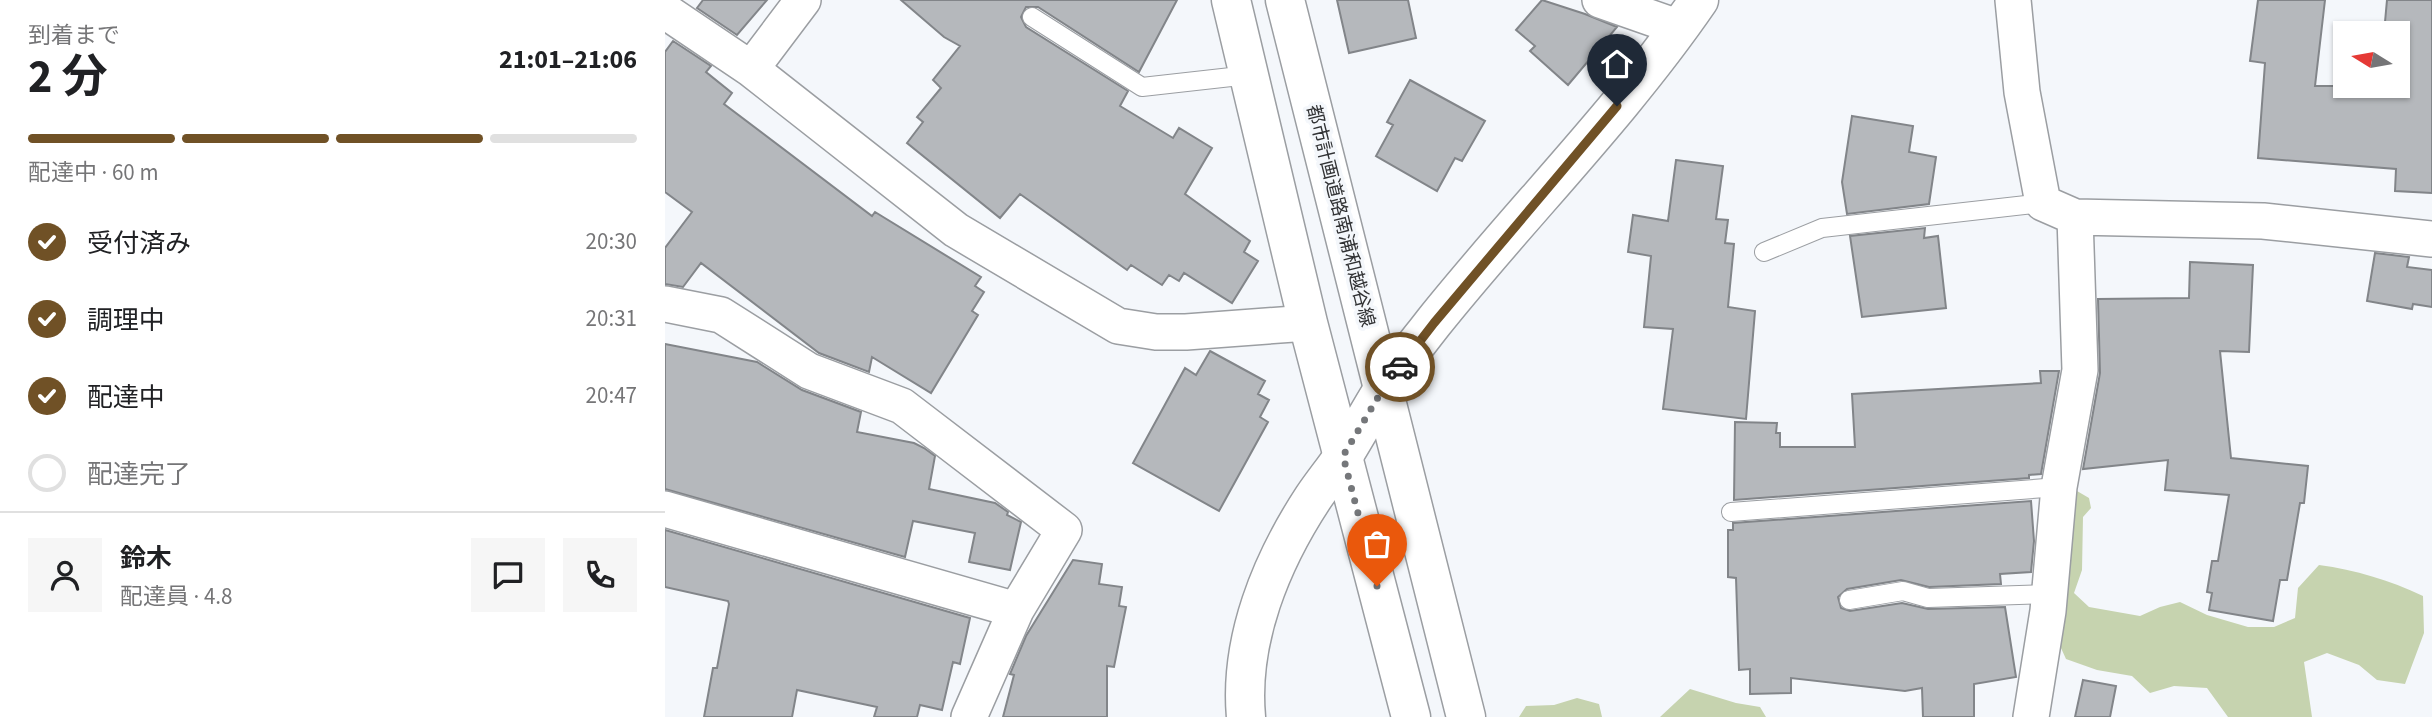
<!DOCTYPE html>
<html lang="ja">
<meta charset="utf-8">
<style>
body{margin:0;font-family:"Source Sans 3","Noto Sans JP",sans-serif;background:#f6f6f6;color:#202124;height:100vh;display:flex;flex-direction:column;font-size:26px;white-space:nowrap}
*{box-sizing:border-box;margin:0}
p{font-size:23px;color:#757577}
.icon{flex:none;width:38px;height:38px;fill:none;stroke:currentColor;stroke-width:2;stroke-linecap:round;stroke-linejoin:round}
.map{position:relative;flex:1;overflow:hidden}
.drawer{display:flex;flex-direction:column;background:#fff;width:665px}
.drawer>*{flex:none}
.needle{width:46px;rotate:281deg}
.fabs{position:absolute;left:1668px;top:21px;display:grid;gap:14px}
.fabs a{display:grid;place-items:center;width:77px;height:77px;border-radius:0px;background:#fff;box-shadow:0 2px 5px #0004;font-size:35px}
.pin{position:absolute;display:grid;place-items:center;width:60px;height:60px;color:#fff;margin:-72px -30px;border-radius:50% 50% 50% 0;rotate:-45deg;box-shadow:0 0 7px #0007}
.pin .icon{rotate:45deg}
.courier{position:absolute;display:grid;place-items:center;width:70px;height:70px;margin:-35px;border:5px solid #705126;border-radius:50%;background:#fff;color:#222;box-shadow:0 2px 9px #0007}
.head em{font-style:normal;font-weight:700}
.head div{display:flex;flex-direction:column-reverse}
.head{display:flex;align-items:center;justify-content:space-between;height:119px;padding:0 28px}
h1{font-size:46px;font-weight:700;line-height:52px}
.bar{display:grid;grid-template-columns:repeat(4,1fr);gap:10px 7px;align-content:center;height:84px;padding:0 28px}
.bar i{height:9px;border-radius:5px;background:#e0e0e0}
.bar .on{background:#705126}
.bar p{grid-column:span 4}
.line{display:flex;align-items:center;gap:18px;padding:0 28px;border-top:2px solid #e0e0e0}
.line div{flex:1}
.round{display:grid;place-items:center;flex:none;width:74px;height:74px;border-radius:0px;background:#f6f6f6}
ol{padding:0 28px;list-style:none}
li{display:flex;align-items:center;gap:21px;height:77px}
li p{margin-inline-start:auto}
li .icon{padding:7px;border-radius:50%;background:#705126;color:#fff;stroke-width:4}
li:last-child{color:#757577}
li i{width:38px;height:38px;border:4px solid #e0e0e0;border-radius:50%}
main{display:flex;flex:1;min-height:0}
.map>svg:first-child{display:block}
.green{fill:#c6d3af}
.building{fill:#b5b8bc;stroke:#828589;stroke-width:2}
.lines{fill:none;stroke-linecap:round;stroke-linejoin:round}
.service-casing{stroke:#9b9ea2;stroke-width:20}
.minor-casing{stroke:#9b9ea2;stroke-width:38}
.tertiary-casing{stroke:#9b9ea2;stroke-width:41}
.secondary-casing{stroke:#9b9ea2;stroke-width:41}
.service{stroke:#fff;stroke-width:18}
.minor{stroke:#fff;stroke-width:35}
.tertiary{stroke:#fff;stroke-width:38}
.secondary{stroke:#fff;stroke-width:38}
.done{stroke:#75777a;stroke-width:7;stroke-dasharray:0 12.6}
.route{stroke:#705126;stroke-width:9}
.labels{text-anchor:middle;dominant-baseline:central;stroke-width:7;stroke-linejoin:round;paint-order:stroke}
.street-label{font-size:19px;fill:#313234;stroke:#f4f7fb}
</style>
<main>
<section class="drawer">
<div class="head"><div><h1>2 分</h1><p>到着まで</p></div><em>21:01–21:06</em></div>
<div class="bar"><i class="on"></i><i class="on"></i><i class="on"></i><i></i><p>配達中 · 60 m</p></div>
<ol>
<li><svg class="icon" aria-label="check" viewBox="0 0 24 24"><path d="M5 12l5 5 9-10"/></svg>受付済み<p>20:30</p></li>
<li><svg class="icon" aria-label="check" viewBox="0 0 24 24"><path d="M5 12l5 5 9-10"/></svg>調理中<p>20:31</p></li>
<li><svg class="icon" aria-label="check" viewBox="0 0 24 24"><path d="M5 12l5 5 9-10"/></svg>配達中<p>20:47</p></li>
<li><i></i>配達完了</li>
</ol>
<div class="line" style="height:126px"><a class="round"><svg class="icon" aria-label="person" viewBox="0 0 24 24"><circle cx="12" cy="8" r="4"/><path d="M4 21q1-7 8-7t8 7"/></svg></a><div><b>鈴木</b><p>配達員 · 4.8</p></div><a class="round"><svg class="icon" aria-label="chat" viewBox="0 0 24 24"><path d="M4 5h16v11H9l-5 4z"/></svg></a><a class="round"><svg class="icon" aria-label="phone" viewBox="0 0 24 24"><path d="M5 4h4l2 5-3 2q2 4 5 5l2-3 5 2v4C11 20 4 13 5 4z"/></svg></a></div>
</section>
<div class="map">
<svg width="1767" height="717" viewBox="0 0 1767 717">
<rect width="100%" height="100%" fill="#f4f7fb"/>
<!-- green -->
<path class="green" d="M1412,491L1424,498L1426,508L1418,517L1417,570L1409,593L1424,607L1475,616L1495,607L1515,602L1542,615L1583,627H1609L1630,618L1633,588L1654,565C1691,570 1724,580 1758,596L1759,633L1740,684L1712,680L1694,665L1662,653L1639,662L1647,717H1563L1542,688L1509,686L1485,693L1467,676L1432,670L1401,659L1391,637L1400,505Z
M1025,689L1071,703L1095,707L1101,717H995Z
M912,698L934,704L937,717H854L861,706L889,705Z"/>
<!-- building -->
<path class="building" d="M38,0H102L72,35L32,8Z
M236,0H512L474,72L373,7H361L356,17L361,27L463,91L455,106L508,138L514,128L547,148L520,194L585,241L579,252L593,261L567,303L519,273L514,281L504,275L497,285L466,265L462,270L355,194L335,218L242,143L258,122L252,117L276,88L268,80L295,46L279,37Z
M672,0H743L751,38L684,53Z
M877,0L920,14L952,27L903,85L865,51L870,46L851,30Z
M1593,0H1660L1650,86H1732V33H1719L1722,0H1767V193L1730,191L1731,169L1593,158L1600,63L1585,61Z
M8,41L46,66L41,72L67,93L59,104L207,216L210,212L316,277L310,286L319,292L307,311L313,315L266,393L207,357L204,372L154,353L36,263L18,287L0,284V248L27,212L0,192V52Z
M745,80L820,121L797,161L790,158L772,191L711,156L728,125L722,122Z
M1187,116L1248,126L1244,152L1271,157L1264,204L1182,214L1177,182Z
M1011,160L1058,166L1051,219L1063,220L1060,243L1069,244L1063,307L1090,311L1081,419L998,409L1008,329L979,327L986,256L963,252L968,215L1003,221Z
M1260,228L1259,238L1273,236L1281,308L1197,317L1185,236Z
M1710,253L1744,257L1742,267L1767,270V307L1748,304L1747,309L1702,301Z
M1525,262L1588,265L1584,352L1555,351L1566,458L1643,466L1639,503H1635L1622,580H1615L1608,621L1544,610L1547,593L1542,592L1547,561H1553L1564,495L1500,490L1503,460L1418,469L1435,373L1433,299L1524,298Z
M0,344L92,362L137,390L196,412L192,432L249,443L259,448L270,456L264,489L330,503L343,512L342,515L356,522L345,570L304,562L310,533L248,521L240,557L0,489Z
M545,351L600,381L593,394L604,400L595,417L603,422L554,511L468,463L520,368L531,375Z
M1375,371H1394L1376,474L1364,475V478L1069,500L1070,422L1112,423L1111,433H1115V447H1190L1187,394L1376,383Z
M1366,501L1369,541L1366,572L1335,574L1336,584L1264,587L1236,580L1182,589L1173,597L1176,608L1185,611L1237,603L1263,609L1340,607L1351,677L1309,684V717H1258L1257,688L1240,691L1126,678V693L1085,694V669L1074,670L1071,578L1063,577V530H1068V523Z
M0,530L305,618L295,664L288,662L277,710L255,705L252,717H209L212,707L132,690L127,717H39L48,668H52L64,604L63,601L0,587Z
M408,560L437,564L434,584L457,587L454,606L461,607L449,667L442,666V717H338L349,675L345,674L361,636Z
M1418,680L1451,686L1445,717H1410Z"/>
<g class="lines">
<!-- service casing -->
<g class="service-casing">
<path id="service" d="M367,17L477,87L584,75
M1099,252L1157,228L1378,203
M1066,512L1394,487
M1184,600L1238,591L1263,598L1384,594"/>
</g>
<!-- minor casing -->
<g class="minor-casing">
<path id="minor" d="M935,0L1015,28
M1348,0L1357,92L1378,203L1410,217L1415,370L1394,487L1383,611L1366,717
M0,11L86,69L291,230L453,326L491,332H521L643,323
M86,69L138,0
M1410,217L1598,221L1767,239
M0,304L56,315L144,371L237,406L399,530L351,610L304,717
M0,509L351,610"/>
</g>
<!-- tertiary casing -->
<g class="tertiary-casing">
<path id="tertiary" d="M566,0L643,323L746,717
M620,0L801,717"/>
</g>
<!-- secondary casing -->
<g class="secondary-casing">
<path id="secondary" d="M581,717C574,640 606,562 648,498C658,483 669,470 679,455C692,434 704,412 717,391C732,368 751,345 768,323C855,214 955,115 1034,0"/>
</g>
<!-- service -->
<use href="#service" class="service"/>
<!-- minor -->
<use href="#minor" class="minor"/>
<!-- tertiary -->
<use href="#tertiary" class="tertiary"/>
<!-- secondary -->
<use href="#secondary" class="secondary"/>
</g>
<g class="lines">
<!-- done -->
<path class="done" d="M712,586L678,456L718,389L735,367"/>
<!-- route -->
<path class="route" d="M735,367L769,323L952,106"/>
</g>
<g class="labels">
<!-- street labels -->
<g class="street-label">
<text transform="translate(675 216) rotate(76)">都市計画道路南浦和越谷線</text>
</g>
</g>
</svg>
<div class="fabs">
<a><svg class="needle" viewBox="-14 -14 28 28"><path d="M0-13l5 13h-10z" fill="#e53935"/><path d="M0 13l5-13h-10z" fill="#757577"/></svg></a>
</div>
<div class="pin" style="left:712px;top:586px;background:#ea580c"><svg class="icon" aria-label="bag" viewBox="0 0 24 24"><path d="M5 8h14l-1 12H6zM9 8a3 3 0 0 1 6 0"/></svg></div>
<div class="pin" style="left:952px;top:106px;background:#1f2937"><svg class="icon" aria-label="home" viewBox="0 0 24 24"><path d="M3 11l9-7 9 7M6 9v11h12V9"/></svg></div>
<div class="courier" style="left:735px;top:367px"><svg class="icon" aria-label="car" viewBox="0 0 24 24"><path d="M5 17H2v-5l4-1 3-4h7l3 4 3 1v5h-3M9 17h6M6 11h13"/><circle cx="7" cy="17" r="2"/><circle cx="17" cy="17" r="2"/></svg></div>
</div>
</main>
